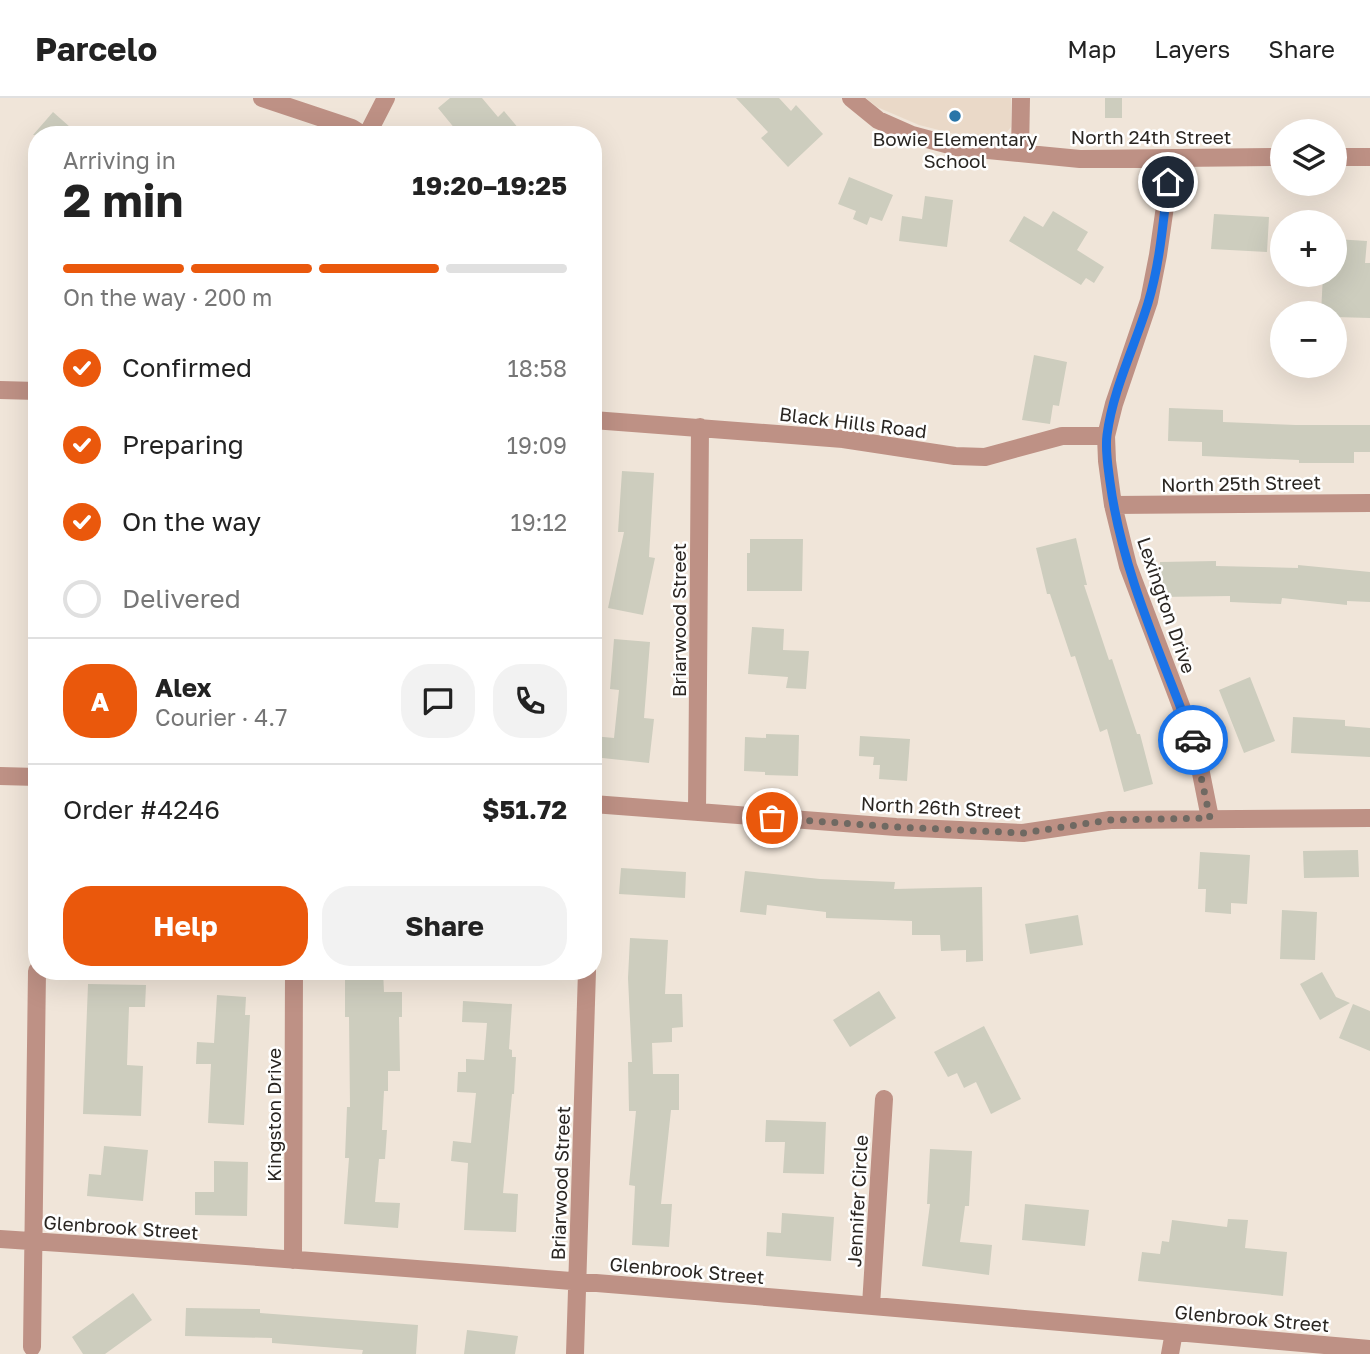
<!DOCTYPE html>
<meta charset="utf-8">
<style>
body{margin:0;font-family:"Golos Text",sans-serif;background:#f2f2f2;color:#222;height:100vh;display:flex;flex-direction:column;font-size:26px;white-space:nowrap}
*{box-sizing:border-box;margin:0}
p{font-size:23px;color:#767676}
.icon{flex:none;width:38px;height:38px;fill:none;stroke:currentColor;stroke-width:2;stroke-linecap:round;stroke-linejoin:round}
.map{position:relative;flex:1;overflow:hidden}
.drawer{position:absolute;left:28px;top:28px;width:574px;height:854px;display:flex;flex-direction:column;background:#fff;border-radius:28px;box-shadow:0 7px 28px #0002}
.drawer>*{flex:none}
.buttons{position:absolute;left:1270px;top:21px;display:grid;gap:14px}
.buttons a{display:grid;place-items:center;width:77px;height:77px;border-radius:50%;background:#fff;box-shadow:0 7px 28px #0002;font-size:35px}
.pin{position:absolute;display:grid;place-items:center;width:60px;height:60px;color:#fff;margin:-30px;border:4px solid #fff;border-radius:50%;box-shadow:0 2px 7px #0007}
.courier{position:absolute;display:grid;place-items:center;width:70px;height:70px;margin:-35px;border:5px solid #1a73e8;border-radius:50%;background:#fff;color:#222;box-shadow:0 2px 9px #0007}
.summary em{font-style:normal;font-weight:700}
.summary div{display:flex;flex-direction:column-reverse}
.summary{display:flex;align-items:center;justify-content:space-between;height:119px;padding:0 35px}
h1{font-size:46px;font-weight:700;line-height:52px}
.bar{display:grid;grid-template-columns:repeat(4,1fr);gap:10px 7px;align-content:center;height:84px;padding:0 35px}
.bar i{height:9px;border-radius:5px;background:#e0e0e0}
.bar .selected{background:#ea580c}
.bar p{grid-column:span 4}
.line{display:flex;align-items:center;gap:18px;padding:0 35px;border-top:2px solid #e0e0e0}
.line div{flex:1}
.round{display:grid;place-items:center;flex:none;width:74px;height:74px;border-radius:28px;background:#f2f2f2}
ol{padding:0 35px;list-style:none}
li{display:flex;align-items:center;gap:21px;height:77px}
li p{margin-inline-start:auto}
li .icon{padding:7px;border-radius:50%;background:#ea580c;color:#fff;stroke-width:4}
li:last-child{color:#767676}
li i{width:38px;height:38px;border:4px solid #e0e0e0;border-radius:50%}
.primary-button{display:flex;gap:14px;margin-top:auto;padding:14px 35px}
.primary-button a{flex:1;height:80px;border-radius:28px;background:#ea580c;color:#fff;font-size:28px;font-weight:700;line-height:80px;text-align:center}
.primary-button a+a{background:#f2f2f2;color:#222}
header{display:flex;align-items:center;gap:42px;box-sizing:border-box;height:98px;padding:0 35px;background:#fff;border-bottom:2px solid #e0e0e0}
header strong{font-size:33px}
nav{display:flex;gap:38px;margin-inline-start:auto;font-size:24px}
.map>svg:first-child{display:block}
.built{fill:#ead9c8}
.building{fill:#cdcdbe}
.lines{fill:none;stroke-linecap:round;stroke-linejoin:round}
.minor{stroke:#be9185;stroke-width:18}
.done{stroke:#6f6962;stroke-width:7;stroke-dasharray:0 12.6}
.route{stroke:#1a73e8;stroke-width:9}
.poi-dot{fill:#2975a8;stroke:#fff;stroke-width:2.5}
.labels{text-anchor:middle;dominant-baseline:central;stroke-width:5;stroke-linejoin:round;paint-order:stroke}
.street-label{font-size:19px;fill:#2a2622;stroke:#fff}
.poi-label{font-size:19px;fill:#2a2622;stroke:#fff}
</style>
<header>
<strong>Parcelo</strong>
<nav><a>Map</a><a>Layers</a><a>Share</a></nav>
</header>
<div class="map">
<svg width="1370" height="1256" viewBox="0 0 1370 1256">
<rect width="100%" height="100%" fill="#f0e5d9"/>
<!-- built -->
<path class="built" d="M866,0H1011V29L1001,41L971,40L919,27L877,9Z"/>
<!-- building -->
<path class="building" d="M450,0H482L498,19L504,13L524,37H460L438,10Z
M736,0H779L791,13L796,7L823,36L788,69L761,40L768,34Z
M1105,0H1122V20H1105Z
M53,14L79,37H33Z
M849,79L893,97L882,123L870,119L867,127L853,121L856,113L838,106Z
M925,98L953,102L947,149L899,143L902,118L922,121Z
M1053,113L1088,134L1077,152L1104,169L1094,185L1086,180L1081,187L1009,143L1024,118L1043,129Z
M1214,116L1269,119L1267,154L1211,151Z
M1335,141L1367,143L1365,165H1370V220L1335,219V215H1321L1323,177H1335Z
M1034,257L1067,264L1059,308L1053,307L1050,326L1022,322Z
M1169,310L1223,312V324L1296,327H1370V354H1354V365H1299V362L1202,358V344L1168,343Z
M622,373L654,375L649,459L655,460L643,517L608,510L624,434H618Z
M1076,440L1087,487H1084L1109,562L1112,561L1137,636H1140L1153,686L1124,694L1107,631L1100,634L1075,558L1071,559L1050,496H1047L1036,450Z
M750,441H803L802,493H747V455H750Z
M1216,463V468L1298,470V467L1370,474V504L1347,503V507L1282,500L1281,506L1230,504V498L1160,499V464Z
M752,529L784,531L783,552L809,553L806,591L786,590L788,579L748,576Z
M614,541L650,544L644,620L654,621L649,665L593,659V638L614,640L619,592L610,591Z
M1250,579L1275,643L1244,655L1219,592Z
M1293,619L1345,622V628L1370,630V659L1291,655Z
M766,636L799,637L798,678L765,677V674L744,673L745,639L766,640Z
M860,638L910,641L907,683L879,681L880,667H873L874,659L859,658Z
M1358,752L1359,779L1304,780L1303,753Z
M1200,754L1250,757L1247,806L1231,805V816L1205,814L1206,791H1198Z
M621,770L686,774L685,800L619,796Z
M745,773L820,781L895,784L894,791L982,789L983,863L966,864V852L941,853L940,837H912V823L826,820V814L767,807L766,817L740,814Z
M1282,812L1317,814L1315,862L1280,861Z
M1078,817L1083,847L1030,856L1025,826Z
M630,840L668,842L665,896H682L683,929L672,930V944L652,945L653,976H679V1012H671L661,1106H672L669,1149L632,1147L635,1088L629,1087L636,1013H629L628,964H632L628,880Z
M345,873H383L384,894H402V919H399L400,973H388V993H384L382,1032H387L385,1061H379L375,1104L400,1105L398,1130L344,1126L349,1060H345L347,1009H350L349,919H345Z
M1322,874L1336,899L1350,905L1320,922L1300,886Z
M88,886L146,887L145,909H129L127,967L143,968L141,1018L83,1016Z
M879,893L896,920L850,949L833,922Z
M217,897L246,899L245,917H250L244,1027L208,1025L211,966H196L197,944L214,945Z
M463,903L512,906L509,951L512,952V959H516L514,996H512L503,1095L518,1096L516,1134L464,1132L468,1065L451,1063L453,1043L471,1045L476,995L457,994L458,974H466V961L484,962L487,925L462,924Z
M1353,906L1370,913V953L1339,940Z
M984,928L1021,1001L991,1016L976,984L964,990L957,975L948,979L934,954Z
M766,1022L826,1024L824,1076L783,1075L785,1044H765Z
M104,1048L148,1052L143,1103L87,1098L89,1076L101,1077Z
M930,1051L972,1053L969,1108H965L960,1144L992,1147L989,1177L922,1168L930,1106H927Z
M214,1063L248,1064L247,1118L195,1117V1094H214Z
M1025,1106L1089,1112L1085,1148L1022,1142Z
M782,1115L834,1119L831,1163L766,1158L767,1134L781,1135Z
M1228,1121L1248,1122L1245,1150L1287,1154L1283,1198L1138,1183L1142,1154L1160,1156L1162,1143L1169,1144L1172,1122L1227,1129Z
M133,1195L152,1222L105,1256H83L72,1239Z
M186,1210L260,1211V1215L418,1227L416,1256H362L363,1252L272,1245V1240L185,1238Z
M467,1232L518,1238L515,1256H464Z"/>
<g class="lines">
<!-- minor -->
<path class="minor" d="M262,0L352,30L363,37
M851,0L878,22L912,37L957,49L1080,61L1283,59
M367,37L386,0
M1020,55L1021,0
M1335,59H1370
M1172,60L1158,157L1149,203L1114,306L1106,338L1107,363L1113,407L1128,468L1195,645L1210,720
M0,292L37,293
M593,322L843,341L955,358L985,359L1062,338H1106
M1113,407L1370,405
M0,678L37,679
M593,706L896,729L1023,735L1110,722L1370,720
M697,714L700,329
M0,1141C457,1171 914,1211 1370,1251
M293,1162L294,873
M871,1207L884,1001
M32,1249L37,873
M575,1256L587,873
M1170,1256L1174,1234"/>
</g>
<g class="lines">
<!-- done -->
<path class="done" d="M772,720L896,729L1023,735L1110,722L1210,720L1193,642"/>
<!-- route -->
<path class="route" d="M1168,84C1163,124 1160,166 1148,205C1135,248 1113,291 1107,337C1105,352 1108,369 1110,384C1122,474 1162,558 1193,642"/>
</g>
<!-- markers -->
<circle class="poi-dot" cx="955" cy="18" r="7"/>
<g class="labels">
<!-- street labels -->
<g class="street-label">
<text x="1151" y="38">North 24th Street</text>
<text transform="translate(853 324) rotate(7)">Black Hills Road</text>
<text transform="translate(1241 385) rotate(-1)">North 25th Street</text>
<text transform="translate(1167 507) rotate(71)">Lexington Drive</text>
<text transform="translate(678 522) rotate(-90)">Briarwood Street</text>
<text transform="translate(941 709) rotate(3)">North 26th Street</text>
<text transform="translate(273 1017) rotate(-90)">Kingston Drive</text>
<text transform="translate(560 1085) rotate(-88)">Briarwood Street</text>
<text transform="translate(857 1103) rotate(-87)">Jennifer Circle</text>
<text transform="translate(121 1129) rotate(4)">Glenbrook Street</text>
<text transform="translate(687 1172) rotate(5)">Glenbrook Street</text>
<text transform="translate(1252 1220) rotate(5)">Glenbrook Street</text>
</g>
<!-- poi labels -->
<g class="poi-label">
<text x="955" y="40">Bowie Elementary<tspan x="955" dy="22">School</tspan></text>
</g>
</g>
</svg>
<div class="buttons">
<a><svg class="icon" aria-label="layers" viewBox="0 0 24 24"><path d="M12 4l9 5-9 5-9-5zM3 14l9 5 9-5"/></svg></a>
<a>+</a>
<a>−</a>
</div>
<div class="pin" style="left:772px;top:720px;background:#ea580c"><svg class="icon" aria-label="bag" viewBox="0 0 24 24"><path d="M5 8h14l-1 12H6zM9 8a3 3 0 0 1 6 0"/></svg></div>
<div class="pin" style="left:1168px;top:84px;background:#1f2937"><svg class="icon" aria-label="home" viewBox="0 0 24 24"><path d="M3 11l9-7 9 7M6 9v11h12V9"/></svg></div>
<div class="courier" style="left:1193px;top:642px"><svg class="icon" aria-label="car" viewBox="0 0 24 24"><path d="M5 17H2v-5l4-1 3-4h7l3 4 3 1v5h-3M9 17h6M6 11h13"/><circle cx="7" cy="17" r="2"/><circle cx="17" cy="17" r="2"/></svg></div>
<section class="drawer">
<div class="summary"><div><h1>2 min</h1><p>Arriving in</p></div><em>19:20–19:25</em></div>
<div class="bar"><i class="selected"></i><i class="selected"></i><i class="selected"></i><i></i><p>On the way · 200 m</p></div>
<ol>
<li><svg class="icon" aria-label="check" viewBox="0 0 24 24"><path d="M5 12l5 5 9-10"/></svg>Confirmed<p>18:58</p></li>
<li><svg class="icon" aria-label="check" viewBox="0 0 24 24"><path d="M5 12l5 5 9-10"/></svg>Preparing<p>19:09</p></li>
<li><svg class="icon" aria-label="check" viewBox="0 0 24 24"><path d="M5 12l5 5 9-10"/></svg>On the way<p>19:12</p></li>
<li><i></i>Delivered</li>
</ol>
<div class="line" style="height:126px"><b class="round" style="background:#ea580c;color:#fff">A</b><div><b>Alex</b><p>Courier · 4.7</p></div><a class="round"><svg class="icon" aria-label="chat" viewBox="0 0 24 24"><path d="M4 5h16v11H9l-5 4z"/></svg></a><a class="round"><svg class="icon" aria-label="phone" viewBox="0 0 24 24"><path d="M5 4h4l2 5-3 2q2 4 5 5l2-3 5 2v4C11 20 4 13 5 4z"/></svg></a></div>
<div class="line" style="height:91px"><div>Order #4246</div><b>$51.72</b></div>
<div class="primary-button"><a>Help</a><a>Share</a></div>
</section>
</div>
